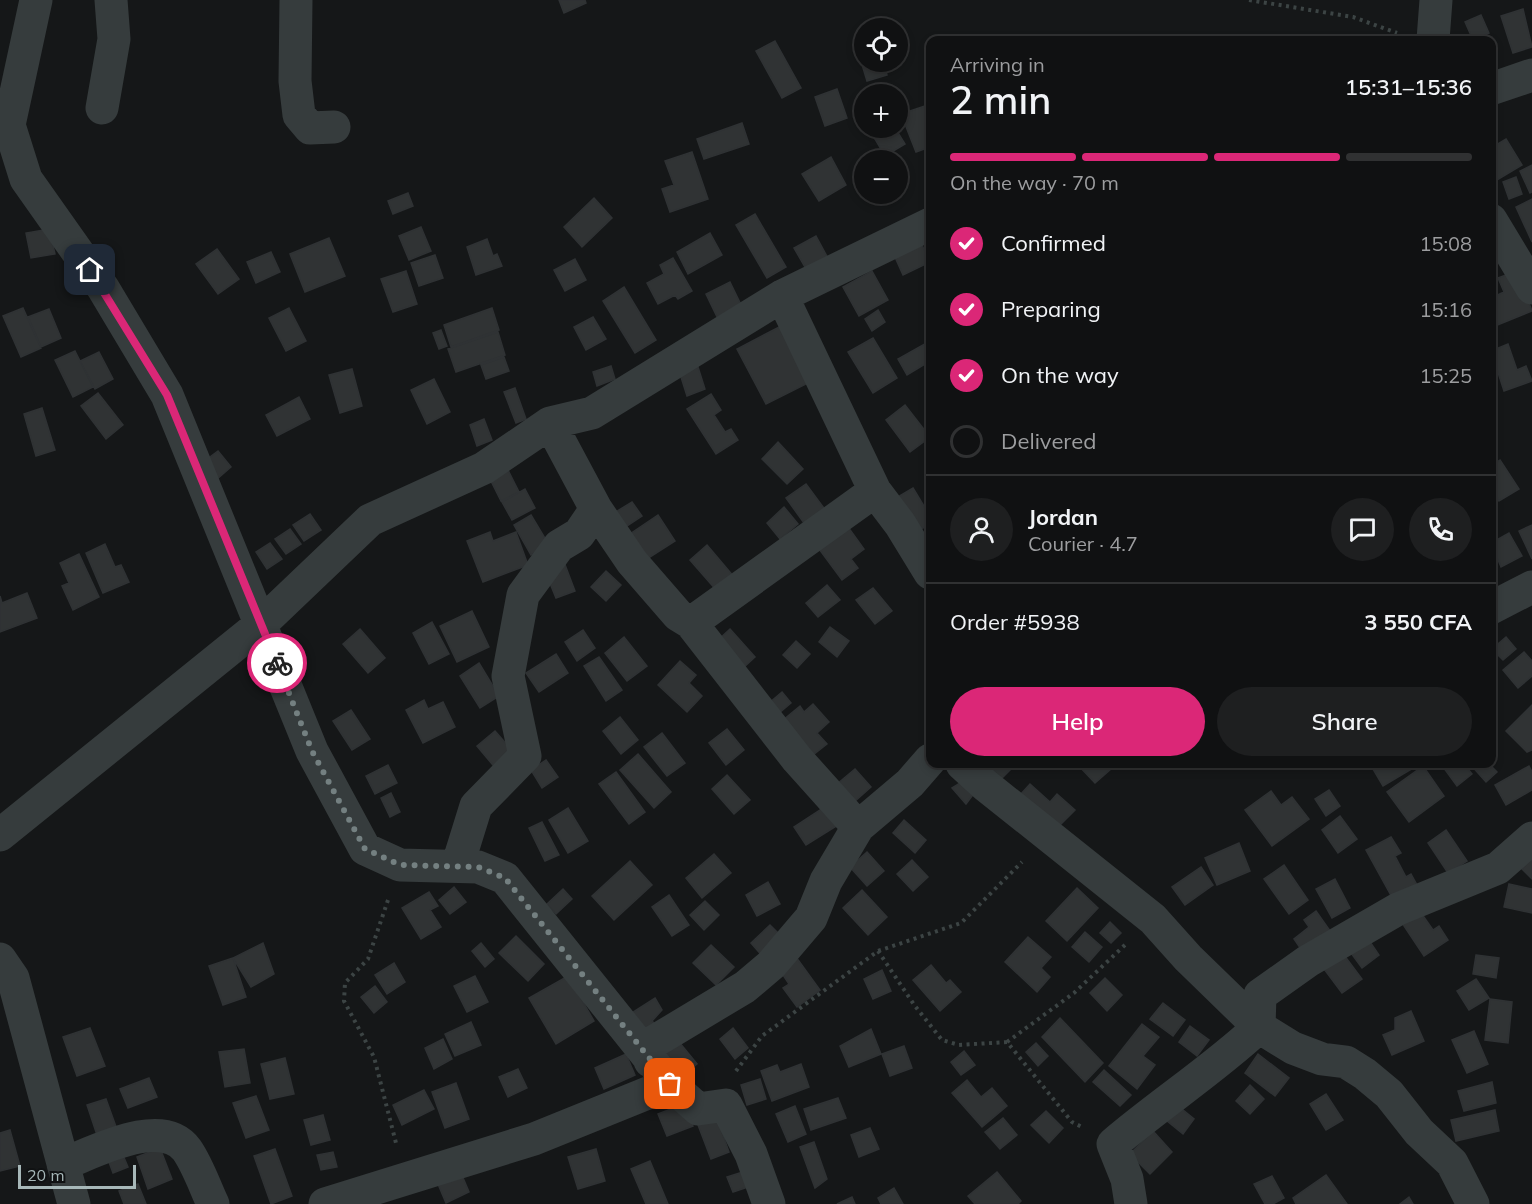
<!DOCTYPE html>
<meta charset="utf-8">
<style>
body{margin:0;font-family:Mulish,sans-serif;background:#1e1f20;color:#f1f3f6;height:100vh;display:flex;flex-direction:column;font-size:22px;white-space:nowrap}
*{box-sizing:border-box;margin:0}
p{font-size:20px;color:#9c9d9f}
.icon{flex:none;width:33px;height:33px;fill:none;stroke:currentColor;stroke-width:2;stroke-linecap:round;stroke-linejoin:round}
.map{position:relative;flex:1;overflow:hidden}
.side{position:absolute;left:926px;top:36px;width:570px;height:732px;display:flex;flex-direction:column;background:#101112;border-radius:12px;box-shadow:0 3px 9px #0003,0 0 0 2px #303132}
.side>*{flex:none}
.buttons{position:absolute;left:854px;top:18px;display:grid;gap:12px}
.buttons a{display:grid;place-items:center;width:54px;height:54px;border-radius:50%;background:#101112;box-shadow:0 3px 9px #0003,0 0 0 2px #303132;font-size:30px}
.scale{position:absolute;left:18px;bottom:15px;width:118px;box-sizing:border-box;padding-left:6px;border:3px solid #a7b8b9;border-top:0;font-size:16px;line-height:21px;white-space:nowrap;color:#a7b8b9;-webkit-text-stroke:4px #101213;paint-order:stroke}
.pin{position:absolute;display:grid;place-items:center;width:51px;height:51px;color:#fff;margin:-26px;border-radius:12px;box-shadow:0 3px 9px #0006}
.courier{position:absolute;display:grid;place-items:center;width:60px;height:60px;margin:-30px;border:4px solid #db2777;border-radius:50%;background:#fff;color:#222;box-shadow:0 2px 8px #0007}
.summary em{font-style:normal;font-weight:600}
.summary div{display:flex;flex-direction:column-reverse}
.summary{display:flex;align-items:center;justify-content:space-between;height:102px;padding:0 24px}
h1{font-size:39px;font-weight:600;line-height:45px}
.bar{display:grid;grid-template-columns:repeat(4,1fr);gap:9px 6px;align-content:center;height:72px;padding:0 24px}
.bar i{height:8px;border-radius:4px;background:#303132}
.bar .on{background:#db2777}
.bar p{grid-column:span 4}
.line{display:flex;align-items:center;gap:15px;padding:0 24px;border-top:2px solid #303132}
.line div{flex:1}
.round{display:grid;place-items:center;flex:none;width:63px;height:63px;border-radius:32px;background:#1e1f20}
ol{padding:0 24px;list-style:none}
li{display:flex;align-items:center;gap:18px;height:66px}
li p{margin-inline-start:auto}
li .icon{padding:6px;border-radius:50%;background:#db2777;color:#fff;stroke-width:4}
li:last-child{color:#9c9d9f}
li i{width:33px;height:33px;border:3px solid #303132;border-radius:50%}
.primary-button{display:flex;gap:12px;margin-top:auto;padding:12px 24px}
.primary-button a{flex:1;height:69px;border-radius:36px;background:#db2777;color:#fff;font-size:24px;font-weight:600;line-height:69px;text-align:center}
.primary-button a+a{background:#1e1f20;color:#f1f3f6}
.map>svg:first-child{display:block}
.building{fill:#303334;stroke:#2f3234;stroke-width:1.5}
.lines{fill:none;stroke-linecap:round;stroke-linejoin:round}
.path{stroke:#3c4444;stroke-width:4;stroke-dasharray:3 4.5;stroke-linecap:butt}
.minor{stroke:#363c3d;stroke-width:33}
.done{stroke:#748081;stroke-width:6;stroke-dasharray:0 10.8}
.route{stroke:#db2777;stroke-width:8}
</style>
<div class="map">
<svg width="1532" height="1204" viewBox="0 0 1532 1204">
<rect width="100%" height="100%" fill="#151718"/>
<!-- building -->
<path class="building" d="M559,0H585L586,3L564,13Z
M1523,9L1532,47L1513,53L1501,16Z
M1481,15L1489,33L1473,40L1465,22Z
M775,41L801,88L782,98L756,51Z
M864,56V62H883L887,75L867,81L860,58Z
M837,89L847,118L825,126L815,97Z
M925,106L930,120V147L916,152L901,114Z
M742,123L749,144L704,159L697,139Z
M895,128L905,144L885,156L875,139Z
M1506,139L1522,165L1497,180L1491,170V148Z
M692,152L708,199L670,212L662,189L674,185L665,161Z
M831,157L846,185L819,201L802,174Z
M1532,165V192L1530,193L1520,171Z
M1516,177L1522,194L1509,199L1503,182Z
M408,193L413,206L393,214L388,201Z
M594,198L612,218L582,247L564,227Z
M1532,199V242L1516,207Z
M755,214L786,267L767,278L736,225Z
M421,227L431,251L409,260L399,236Z
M49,229L55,254L31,258L26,233Z
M710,233L722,255L688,274L677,252Z
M816,236L830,262L809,274L794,248Z
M329,238L345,276L305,292L290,254Z
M487,239L493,256L497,254L502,266L476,275L467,247Z
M921,243L930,262L903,275L894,255Z
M217,249L239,279L218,294L196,264Z
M271,252L280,272L256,283L247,262Z
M435,255L443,278L419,286L411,263Z
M673,258L692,291L678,299L675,295L658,304L647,283L664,274L660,265Z
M575,259L586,280L565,291L554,270Z
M406,271L417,304L393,312L381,279Z
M872,271L888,300L859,316L843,287Z
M1517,271L1532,311L1495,326L1491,315V298L1504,292L1498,278Z
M730,282L744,311L720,323L706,294Z
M624,287L656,340L635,353L603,301Z
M23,308L41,348L21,357L3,316Z
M289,308L306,341L286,351L269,318Z
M492,308L499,330L451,347L444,325Z
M49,309L61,338L41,347L28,317Z
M878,310L885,322L872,331L865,319Z
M593,317L606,339L586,350L574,327Z
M783,325L812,381L766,404L737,349Z
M441,330L447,346L439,349L433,333Z
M498,332L505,355L456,372L448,349Z
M873,338L897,378L873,393L848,352Z
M930,341V361L907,375L898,359Z
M1508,344L1517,370L1526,366L1532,381L1504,391L1491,351Z
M75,351L93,387L73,397L55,360Z
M99,352L113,379L95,389L80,361Z
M504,357L509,371L486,379L481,365Z
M611,366L615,379L597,386L593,372Z
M698,367L705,389L687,396L680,374Z
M352,369L362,406L340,413L329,375Z
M434,379L450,412L427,424L411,390Z
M515,388L526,419L516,423L504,392Z
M98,393L123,425L106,439L81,406Z
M711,394L721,410L714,415L725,432L731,429L738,440L716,454L687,409Z
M299,397L310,419L277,436L266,415Z
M905,405L930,437L910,452L886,420Z
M42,408L55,450L36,456L24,414Z
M484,419L492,440L477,446L470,425Z
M778,442L803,469L787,484L762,459Z
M218,451L231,467L216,480L202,463Z
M1500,460L1519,489L1499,501L1491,488V466Z
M508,470L519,492L501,501L490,479Z
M806,484L829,515L809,530L786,498Z
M913,488L930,516V524L916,532L896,498Z
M525,489L535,508L512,520L502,502Z
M632,502L642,516L624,528L614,513Z
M784,507L798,524L780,539L767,523Z
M310,514L321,530L304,541L293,525Z
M531,515L549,545L531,555L514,525Z
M658,515L675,541L647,559L630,534Z
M1532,525V559L1519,531Z
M848,527L864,549L851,559L858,568L842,580L819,549Z
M290,529L301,544L286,554L275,539Z
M490,532L493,541L516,532L528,565L483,582L467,541Z
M1509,533L1522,556L1501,567L1491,543Z
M270,543L282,559L267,569L256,552Z
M105,544L115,567L121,565L129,582L103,593L86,553Z
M707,545L734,577L717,591L690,560Z
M79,554L99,597L73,610L62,586L69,583L60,563Z
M564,562L575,591L556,598L545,571Z
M606,571L621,585L606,601L591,587Z
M827,585L840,600L818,617L806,603Z
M873,588L892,611L875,624L856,600Z
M27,593L37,618L0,632V596L2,603Z
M472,611L489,647L457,662L440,626Z
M432,622L449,654L429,664L413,633Z
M830,627L849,641L837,657L819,642Z
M360,629L385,658L368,673L343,644Z
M730,629L755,657L742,669L717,641Z
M583,630L595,648L577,661L565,642Z
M624,637L647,666L627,681L605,653Z
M1506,637L1516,649L1503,660L1492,649Z
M796,641L810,654L797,668L783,655Z
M1524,652L1532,661V676L1518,688L1503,670Z
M556,654L568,673L539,692L526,673Z
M599,657L622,690L606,701L584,666Z
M680,661L696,675L689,683L702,696L687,712L658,685Z
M479,663L499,696L480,708L460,676Z
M782,692L791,703L778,714L769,703Z
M424,700L428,709L443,702L455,727L423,743L406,710Z
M813,704L829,722L817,733L827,744L813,755L783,720L800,706L804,712Z
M1532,705V750L1527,752L1506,731Z
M351,710L370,739L352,750L333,721Z
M620,717L638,740L621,754L603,731Z
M727,729L744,750L726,765L709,743Z
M495,731L516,755L497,770L477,746Z
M662,733L685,763L667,776L644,747Z
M638,754L671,792L654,808L620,770Z
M546,760L558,777L542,788L531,770Z
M985,764H1016L1002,778Z
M1077,764H1106L1111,769L1095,783Z
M1370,764H1420L1383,786Z
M1447,764H1464L1472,774L1457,786L1443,767Z
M1470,764H1489L1497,772L1486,782Z
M388,765L397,783L375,794L366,776Z
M1423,766L1444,796L1409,822L1387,792Z
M1529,766L1532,772V790L1506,805L1495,785Z
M855,769L871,787L853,803L837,784Z
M616,772L645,812L629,824L599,784Z
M727,775L750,800L734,814L712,789Z
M965,780L975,792L966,804L952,788Z
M1030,784L1050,802L1057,794L1075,810L1057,828L1020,795Z
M1329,790L1340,806L1326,816L1315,799Z
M1271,791L1281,805L1292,797L1309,819L1272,846L1245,810Z
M391,793L400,812L390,817L381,798Z
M826,806L838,825L806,845L794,827Z
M568,808L588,841L568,853L549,820Z
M1340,816L1357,839L1338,853L1322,830Z
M904,820L926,840L915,853L893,833Z
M542,822L559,855L545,861L529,828Z
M1446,830L1467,861L1448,873L1428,843Z
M1391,837L1401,853L1395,856L1406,877L1411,874L1417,885L1393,899L1366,850Z
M1239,843L1250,871L1217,885L1205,858Z
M867,852L884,871L867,886L850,867Z
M714,854L731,873L702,898L686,878Z
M1532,858V879L1522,869Z
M912,860L928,877L913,891L897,874Z
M630,861L652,885L614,920L592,896Z
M1284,865L1308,900L1289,914L1264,879Z
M1201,867L1213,885L1185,905L1172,887Z
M1335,879L1350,908L1332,918L1316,889Z
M768,882L780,904L757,916L746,895Z
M1509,884L1532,889V913L1504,907Z
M454,887L466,902L450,914L439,900Z
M1077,888L1098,908L1067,941L1046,921Z
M563,889L572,899L556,914L547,904Z
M862,890L887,917L868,935L843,908Z
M429,892L438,906L430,910L441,927L421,939L402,908Z
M669,895L689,925L672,936L652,907Z
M705,901L719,915L704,930L690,915Z
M1419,910L1433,930L1439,926L1448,940L1424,956L1402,923Z
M1316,911L1333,935L1305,955L1294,939L1309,927L1304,920Z
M1110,922L1121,933L1111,943L1100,933Z
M770,925L784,939L764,958L751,943Z
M1085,932L1102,947L1089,962L1072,947Z
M516,936L544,964L528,981L499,953Z
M1366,936L1379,955L1362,968L1348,949Z
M1028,937L1051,957L1041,968L1050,977L1037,992L1005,962Z
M263,943L274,974L251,987L233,958Z
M481,943L494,959L485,967L472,951Z
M711,945L734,967L716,985L693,963Z
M1341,951L1362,979L1342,993L1321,965Z
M1476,955L1499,958L1496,978L1473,974Z
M796,957L820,990L797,1007L783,988L789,984L779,969Z
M233,958L246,997L223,1005L209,966Z
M394,963L405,982L387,994L375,975Z
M931,965L946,983L950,980L961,992L940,1011L913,980Z
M882,970L891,991L873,999L864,979Z
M475,976L488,1002L467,1012L454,986Z
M568,976L594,1021L556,1044L529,998Z
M1105,978L1122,995L1107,1011L1090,993Z
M1476,979L1489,998L1469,1010L1457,991Z
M375,986L387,1002L374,1013L361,997Z
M655,998L662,1010L652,1021L659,1028L642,1039L627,1016Z
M1490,999L1512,1002L1508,1043L1485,1040Z
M1163,1003L1185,1020L1173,1036L1150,1019Z
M1411,1011L1424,1041L1392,1055L1383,1035L1395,1030V1018Z
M1060,1018L1103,1063L1085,1082L1042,1037Z
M471,1022L481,1045L455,1056L445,1034Z
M1142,1024L1159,1037L1143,1056L1155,1065L1137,1089L1109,1066Z
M1190,1026L1209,1040L1197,1056L1179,1042Z
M90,1028L105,1066L77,1076L63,1037Z
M733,1028L748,1048L735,1059L720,1039Z
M871,1029L881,1054L849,1067L840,1046Z
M1474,1031L1488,1064L1467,1073L1452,1040Z
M675,1037L697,1064L677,1080L656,1052Z
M443,1039L452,1059L434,1069L425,1048Z
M1036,1043L1048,1056L1038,1066L1026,1052Z
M904,1046L912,1068L890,1076L882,1054Z
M244,1049L250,1083L225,1087L219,1052Z
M964,1051L975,1065L961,1075L951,1062Z
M626,1054L635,1075L604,1089L595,1068Z
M1258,1054L1289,1078L1275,1096L1245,1073Z
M285,1058L294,1094L270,1099L261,1064Z
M801,1064L809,1087L772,1101L761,1071L777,1065L780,1072Z
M518,1069L527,1088L508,1097L499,1077Z
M1104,1070L1131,1095L1120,1106L1093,1082Z
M149,1078L157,1097L128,1108L120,1089Z
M760,1079L766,1099L747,1105L741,1085Z
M967,1080L981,1097L992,1088L1007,1106L982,1127L952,1093Z
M1492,1082L1496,1103L1464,1111L1458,1091Z
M456,1083L469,1119L445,1128L432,1092Z
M1250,1085L1264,1099L1250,1114L1236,1101Z
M424,1090L434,1109L402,1125L393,1105Z
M1326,1094L1343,1120L1326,1130L1310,1104Z
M256,1096L269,1130L246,1138L233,1103Z
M838,1098L846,1118L811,1130L804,1109Z
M106,1099L119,1135L99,1141L87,1105Z
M684,1104L693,1126L667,1136L658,1114Z
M1177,1105L1194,1119L1183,1134L1166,1120Z
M795,1106L806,1134L788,1142L776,1114Z
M1495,1110L1499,1131L1456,1141L1451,1120Z
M1046,1111L1063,1128L1049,1143L1031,1125Z
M323,1115L330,1140L311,1145L304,1120Z
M717,1118L729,1152L711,1159L698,1125Z
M1003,1118L1017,1135L1000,1149L985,1132Z
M870,1128L879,1149L859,1157L851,1135Z
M10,1130L20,1166L0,1171V1133Z
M1153,1131L1172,1152L1150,1174L1130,1154Z
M814,1142L827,1179L815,1188L800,1147Z
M120,1148L128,1167L113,1173L106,1154Z
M160,1148L172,1179L148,1189L137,1157Z
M275,1149L292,1196L271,1204L254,1156Z
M596,1149L605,1181L578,1189L568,1157Z
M333,1152L337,1167L321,1170L317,1155Z
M650,1161L668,1204H646L631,1169Z
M746,1171L751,1186L733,1192L727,1177Z
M997,1172L1021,1201L1018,1204H975L968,1196Z
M461,1173L469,1192L446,1203L438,1184Z
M1326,1175L1347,1204H1296L1293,1198Z
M1272,1176L1284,1198L1273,1204H1265L1254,1184Z
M138,1184L146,1204H124L119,1191Z
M894,1188L903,1204H881L878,1198Z
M852,1197L855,1204H837Z
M1409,1197L1413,1204H1400Z"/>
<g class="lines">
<!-- path -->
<path class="path" d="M1249,0L1353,17L1397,33
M388,900L368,959L345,983L344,1001L374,1057L396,1143
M878,951L915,1006L942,1040L959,1045L1007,1042L1072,1122L1082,1127
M1007,1042L1074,993L1126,944
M736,1071L762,1036L878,951L961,923L1022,862"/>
<!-- minor -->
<path class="minor" d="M36,0L9,125L26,179L103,288L167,395L312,751L365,849L400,865L478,867L505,878L670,1084L698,1109L726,1105L751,1154L769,1204
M296,0L295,81L299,115L310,128L334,127
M1433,40L1436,0
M1491,89L1532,75
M102,108L114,39L111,0
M1491,220L1532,288
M782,296L875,491L900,524L930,573
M550,423L596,509L632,562L678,615L691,623L797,759L858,827
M1491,608L1532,587
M691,623L875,491
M962,764L985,785L1153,919L1188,958L1259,1027L1293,1048L1322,1059L1346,1062L1365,1074L1389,1094L1419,1132L1452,1163L1473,1204
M0,835L261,624L370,520L484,468L550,423L592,413L782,296L930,224
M458,864L476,806L525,756L508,676L523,595L559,546L579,534L596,509
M0,959L13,978L74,1204
M650,1061V1044L745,987L771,965L811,918L826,881L858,827L910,783L930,760
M63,1164C93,1153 162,1115 187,1150C198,1166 205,1187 213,1204
M325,1204L534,1139L670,1084
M1131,1204L1127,1179L1113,1144C1161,1103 1213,1070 1259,1027L1260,995L1308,961L1398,909L1498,868L1532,838"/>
</g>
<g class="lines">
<!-- done -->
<path class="done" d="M277,663L312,751L365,849L400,865L478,867L505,878L670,1084"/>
<!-- route -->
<path class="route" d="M90,270L167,395L277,663"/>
</g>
</svg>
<div class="buttons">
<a><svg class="icon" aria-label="locate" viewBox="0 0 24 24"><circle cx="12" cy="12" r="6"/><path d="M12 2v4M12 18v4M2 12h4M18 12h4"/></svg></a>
<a>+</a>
<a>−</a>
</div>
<div class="scale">20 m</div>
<div class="pin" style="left:670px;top:1084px;background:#ea580c"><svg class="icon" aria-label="bag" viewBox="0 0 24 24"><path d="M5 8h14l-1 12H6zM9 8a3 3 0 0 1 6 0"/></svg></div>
<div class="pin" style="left:90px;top:270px;background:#1f2937"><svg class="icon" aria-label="home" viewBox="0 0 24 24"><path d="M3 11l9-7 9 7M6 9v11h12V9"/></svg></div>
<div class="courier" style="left:277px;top:663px"><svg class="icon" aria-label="bike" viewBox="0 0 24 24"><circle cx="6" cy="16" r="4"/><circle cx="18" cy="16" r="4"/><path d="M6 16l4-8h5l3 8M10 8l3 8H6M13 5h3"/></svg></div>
<section class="side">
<div class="summary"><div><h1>2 min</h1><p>Arriving in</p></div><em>15:31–15:36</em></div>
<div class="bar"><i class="on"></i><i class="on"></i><i class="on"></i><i></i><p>On the way · 70 m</p></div>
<ol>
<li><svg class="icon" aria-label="check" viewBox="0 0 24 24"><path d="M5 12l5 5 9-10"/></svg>Confirmed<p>15:08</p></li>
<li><svg class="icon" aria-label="check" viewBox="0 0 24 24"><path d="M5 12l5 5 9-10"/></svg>Preparing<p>15:16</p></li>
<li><svg class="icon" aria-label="check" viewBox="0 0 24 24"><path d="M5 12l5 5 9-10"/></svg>On the way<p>15:25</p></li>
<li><i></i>Delivered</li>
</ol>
<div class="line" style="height:108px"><a class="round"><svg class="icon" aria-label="person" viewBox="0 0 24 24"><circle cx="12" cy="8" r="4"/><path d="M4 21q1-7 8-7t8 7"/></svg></a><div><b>Jordan</b><p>Courier · 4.7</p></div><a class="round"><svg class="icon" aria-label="chat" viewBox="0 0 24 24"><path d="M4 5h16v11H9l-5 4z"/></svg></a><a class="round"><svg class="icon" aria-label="phone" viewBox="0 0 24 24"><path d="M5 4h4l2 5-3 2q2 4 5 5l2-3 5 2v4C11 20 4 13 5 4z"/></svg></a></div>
<div class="line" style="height:78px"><div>Order #5938</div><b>3 550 CFA</b></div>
<div class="primary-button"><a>Help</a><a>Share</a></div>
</section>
</div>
